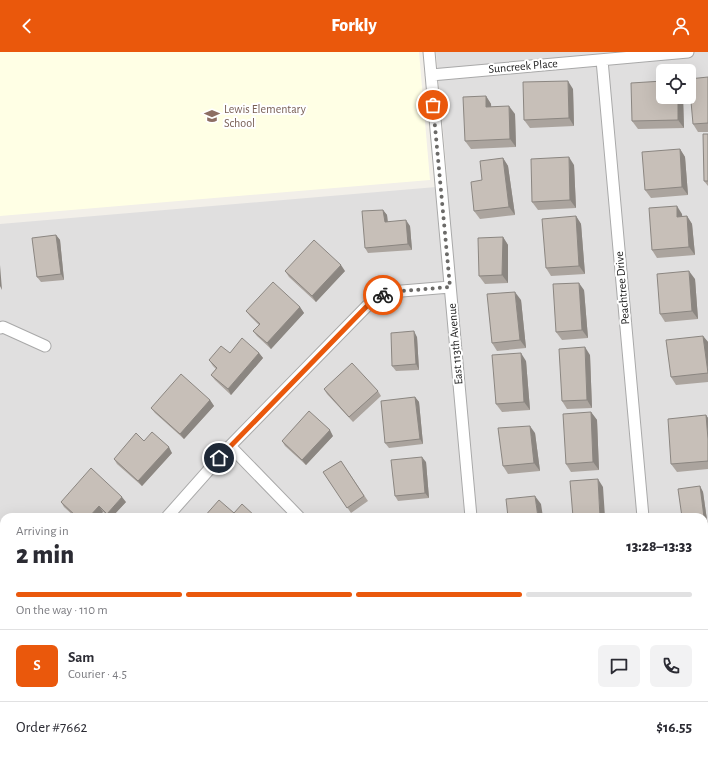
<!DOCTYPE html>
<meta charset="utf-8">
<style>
body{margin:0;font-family:"Alegreya Sans",sans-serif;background:#f2f2f3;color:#2b2b33;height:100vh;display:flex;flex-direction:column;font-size:15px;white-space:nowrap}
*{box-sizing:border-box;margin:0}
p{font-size:13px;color:#7c7c81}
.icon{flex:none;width:22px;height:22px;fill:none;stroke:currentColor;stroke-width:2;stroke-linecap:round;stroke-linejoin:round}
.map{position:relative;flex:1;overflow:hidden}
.panel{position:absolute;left:0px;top:461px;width:708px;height:248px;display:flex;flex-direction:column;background:#fff;border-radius:12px 12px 0 0;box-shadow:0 4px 16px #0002}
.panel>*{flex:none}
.controls{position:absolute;left:656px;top:12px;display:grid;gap:8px}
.controls a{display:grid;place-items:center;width:40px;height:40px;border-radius:6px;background:#fff;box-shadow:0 4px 16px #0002;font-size:20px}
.pin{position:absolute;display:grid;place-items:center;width:34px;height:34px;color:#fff;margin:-17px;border:2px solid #fff;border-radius:50%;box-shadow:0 1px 4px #0007}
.courier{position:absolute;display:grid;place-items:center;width:40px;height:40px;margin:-20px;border:3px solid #ea580c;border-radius:50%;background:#fff;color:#222;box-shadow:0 1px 5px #0007}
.summary em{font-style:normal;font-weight:800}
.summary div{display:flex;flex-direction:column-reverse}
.summary{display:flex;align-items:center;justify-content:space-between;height:68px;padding:0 16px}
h1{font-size:26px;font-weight:800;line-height:30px}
.bar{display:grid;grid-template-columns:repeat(4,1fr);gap:6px 4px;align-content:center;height:48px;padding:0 16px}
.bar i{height:5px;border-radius:3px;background:#e1e1e2}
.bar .selected{background:#ea580c}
.bar p{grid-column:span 4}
.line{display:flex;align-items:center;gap:10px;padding:0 16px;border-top:1px solid #e1e1e2}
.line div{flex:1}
.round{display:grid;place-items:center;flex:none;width:42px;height:42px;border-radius:6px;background:#f2f2f3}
header{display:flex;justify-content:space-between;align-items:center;height:52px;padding:0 16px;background:#ea580c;color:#fff;font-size:18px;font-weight:800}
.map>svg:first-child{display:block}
.residential{fill:#e0dfdf;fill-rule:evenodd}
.education{fill:#ffffe5}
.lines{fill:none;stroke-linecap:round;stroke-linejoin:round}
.street-casing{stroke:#a9a9a9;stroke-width:13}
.street{stroke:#fff;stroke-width:11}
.wall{fill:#aba49e}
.shaded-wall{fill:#8b8681}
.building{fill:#c7bfb8;stroke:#8b8681}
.done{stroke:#6b6a68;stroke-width:4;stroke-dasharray:0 7.2}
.route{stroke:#ea580c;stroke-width:5}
.labels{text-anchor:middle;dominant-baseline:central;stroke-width:4;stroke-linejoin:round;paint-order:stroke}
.street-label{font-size:12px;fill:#222;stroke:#fff}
.education-label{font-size:12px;fill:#785e54;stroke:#fff;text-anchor:start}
</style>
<header><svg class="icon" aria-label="back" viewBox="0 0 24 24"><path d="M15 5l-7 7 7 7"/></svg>Forkly<svg class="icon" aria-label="person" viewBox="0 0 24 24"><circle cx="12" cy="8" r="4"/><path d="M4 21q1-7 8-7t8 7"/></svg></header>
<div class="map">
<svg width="708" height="709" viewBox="0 0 708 709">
<rect width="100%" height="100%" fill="#f2efe9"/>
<!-- residential -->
<path class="residential" d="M436,0H708V709H0V172L448,134ZM663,19H689V45H663ZM4,465H704V705H4Z"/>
<!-- education -->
<path class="education" d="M0,0H419L430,128L0,164Z"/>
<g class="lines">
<!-- street casing -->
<g class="street-casing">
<path id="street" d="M429,0L471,465
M602,8L643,465
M431,23L688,0
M0,276L3,275L45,294
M230,394L299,465
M167,465L230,394L367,254L380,244L390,240L450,235
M704,511L708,510
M0,645L4,641
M704,684H708
M172,705L173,709
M330,705V709
M492,705L493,709"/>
</g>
<!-- street -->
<use href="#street" class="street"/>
</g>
<!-- wall -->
<path class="wall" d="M708,25V80H698L693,72Z
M573,37L574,74L530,76L524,68Z
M486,44L491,52V55L515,62L516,95L471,97L465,89Z
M663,45H683L684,76L638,77L632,69Z
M708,82V134L704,129Z
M680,97L685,105L688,143L651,146L645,138Z
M503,106L508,114L515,163L480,167L474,159L482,128Z
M574,113L576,156L538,158L532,150Z
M383,158L387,163L388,170L410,174L412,198L368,201L365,196Z
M682,162V164H687L692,172L695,203L657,206L652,198Z
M576,164L581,172L585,222L551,224L546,216Z
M56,183L60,188L64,228L41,230L37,225Z
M503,185L508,193V231L485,232L479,224Z
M285,219H345L316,250L289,225Z
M695,227L698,267L665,270L660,262Z
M584,238L588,286L562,288L556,280Z
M521,248L526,296L497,299L492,291Z
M300,255L304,261L271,297L257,284L253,279L259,273L250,264L246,259Z
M703,284L708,290V330L676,333L671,325Z
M417,285L419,318L396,319L392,314Z
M230,301H259L263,306L231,343L215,328L211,323L216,317L213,314L209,308Z
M590,303L592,356L567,357L562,349Z
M526,309L530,358L502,360L496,352Z
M324,337L378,339L381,344L353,370L327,342Z
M415,345L419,350L423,392L389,396L385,391Z
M210,348L214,354L184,387L155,361L151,356Z
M591,360L597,368L599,418L571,420L566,412Z
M706,363L708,366V417L677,420L671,412Z
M535,381L540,419L508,422L503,414Z
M333,384L306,413L285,394L282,389Z
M144,389L172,401L142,434L117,412L114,407Z
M341,409L368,449L351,461L323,420Z
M426,410L429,446L398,449L395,444Z
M700,434L703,440L708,475L704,476V465Z
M61,450H126L112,465H109L103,460L98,465H75L64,455Z
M4,516V559L0,556V521Z
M704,526H708V576H704Z
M708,599V651L704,652V610H706Z
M4,680V693L0,688Z
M17,705H53L54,706L51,709H22Z
M207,705H238V709H207Z
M423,705H447L425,708Z"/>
<!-- shaded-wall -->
<path class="shaded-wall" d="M568,29L573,37L574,74L569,66Z
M486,44L491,52L492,63L486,55Z
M678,45H683L684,76L678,68Z
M509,54L515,62L516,95L510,87Z
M680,97L685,105L688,143L682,135Z
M569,105L574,113L576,156L570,148Z
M503,106L508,114L515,163L509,155Z
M677,154L682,162L683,172L677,165Z
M383,158L387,163L388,175L385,170Z
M576,164L581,172L585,222L579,214Z
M687,164L692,172L695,203L689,195Z
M406,168L410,174L412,198L408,192Z
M56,183L60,188L64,228L61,222Z
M503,185L508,193V231L502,223Z
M0,213L2,238L0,234Z
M341,213L345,219L316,250L312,244Z
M689,219L695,227L698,267L692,259Z
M579,231L584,238L588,286L582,278Z
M515,240L521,248L526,296L520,288Z
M300,255L304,261L271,297L267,291Z
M414,279L417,285L419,318L416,312Z
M703,284L708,290V320Z
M585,295L590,303L592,356L587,348Z
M259,301L263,306L231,343L228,337Z
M521,301L526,309L530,358L524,350Z
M415,345L419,350L423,392L420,387Z
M210,348L214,354L184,387L180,382Z
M591,360L597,368L599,418L593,410Z
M706,363L708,366V387Z
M530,374L535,381L540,419L534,411Z
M330,378L333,384L306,413L302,408Z
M169,395L172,401L142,434L138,429Z
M422,405L426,410L429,446L425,441Z
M598,427L603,435L605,465H600Z
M700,434L703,440L708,475L704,470Z
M535,444L541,452L543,465H538Z
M122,445L126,450L112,465H109L107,462Z
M99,454L103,460L98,465H89Z
M46,705H53L54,706L51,709H43Z
M128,705H132V709H129Z
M234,705H238V709H236L234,707Z
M398,705H401L402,709H399Z
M565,705H568L570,709H566Z"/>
<!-- building -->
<path class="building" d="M708,25V71L693,72L689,27Z
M568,29L569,66L524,68L523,30Z
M663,29V45H678V68L632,69L631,31Z
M486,44V55L509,54L510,87L465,89L463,45Z
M703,82H708V129H704Z
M680,97L682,135L645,138L642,100Z
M569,105L570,148L532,150L531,107Z
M503,106L509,155L474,159L471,130L482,128L480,109Z
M677,154V165L687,164L689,195L652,198L649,156Z
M383,158L385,170L406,168L408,192L365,196L362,159Z
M576,164L579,214L546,216L542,167Z
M56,183L61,222L37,225L32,186Z
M503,185L502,223L479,224L478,186Z
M314,188L341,213L312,244L285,219Z
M689,219L692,259L660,262L657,222Z
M273,230L300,255L267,291L253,279L260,272L246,259Z
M579,231L582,278L556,280L553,232Z
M515,240L520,288L492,291L487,242Z
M414,279L416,312L392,314L391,281Z
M703,284L708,321L671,325L666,288Z
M242,286L259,301L228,337L211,323L217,316L209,308L221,294L230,301Z
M585,295L587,348L562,349L559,297Z
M521,301L524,350L496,352L492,303Z
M352,311L378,339L349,365L324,337Z
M181,322L210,348L180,382L151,356Z
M415,345L420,387L385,391L381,349Z
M309,359L330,378L302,408L282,389Z
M591,360L593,410L566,412L563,362Z
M706,363L708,387V409L671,412L668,367Z
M530,374L534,411L503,414L498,376Z
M152,380L169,395L138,429L114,407L136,381L144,389Z
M422,405L425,441L395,444L391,408Z
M341,409L364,444L347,456L323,420Z
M91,416L122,445L107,462L99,454L89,465H77L61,450Z
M598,427L600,465H573L570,429Z
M700,434L704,465H682L678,437Z
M535,444L538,465H508L506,447Z
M219,448L234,461L242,452L256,465H204Z
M56,462L59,465H52Z
M4,516V557L0,554V521Z
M704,526H708V567L704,568Z
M705,599H708V642L704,643V610H706Z
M4,680V691L0,688V685Z
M20,705H46L43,709H24Z
M95,705H128L129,709H95Z
M207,705H234V707L207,709Z
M366,705H398L399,709H366Z
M530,705H565L566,709H522V706Z
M620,705H651L658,709H618Z"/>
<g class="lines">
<!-- done -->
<path class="done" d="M383,243L390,240L450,235L433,53"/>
<!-- route -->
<path class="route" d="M219,406L367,254L383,243"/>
</g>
<!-- icons -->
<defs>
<g id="school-bare" transform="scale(1.2)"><path d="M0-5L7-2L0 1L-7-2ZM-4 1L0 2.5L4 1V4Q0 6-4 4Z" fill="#8d6e63" stroke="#fff" stroke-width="2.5" paint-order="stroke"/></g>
</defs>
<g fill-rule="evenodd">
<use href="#school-bare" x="212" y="64"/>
</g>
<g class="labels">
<!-- street labels -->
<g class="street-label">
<text transform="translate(523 14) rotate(-5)">Suncreek Place</text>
<text transform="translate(622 236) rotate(-95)">Peachtree Drive</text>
<text transform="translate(455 292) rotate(-95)">East 113th Avenue</text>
</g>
<!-- education labels -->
<g class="education-label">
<text x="224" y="57">Lewis Elementary<tspan x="224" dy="14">School</tspan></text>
</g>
</g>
</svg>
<div class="controls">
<a><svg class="icon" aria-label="locate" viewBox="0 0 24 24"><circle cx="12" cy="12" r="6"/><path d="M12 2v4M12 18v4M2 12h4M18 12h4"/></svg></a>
</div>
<div class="pin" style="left:433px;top:53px;background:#ea580c"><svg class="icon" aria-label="bag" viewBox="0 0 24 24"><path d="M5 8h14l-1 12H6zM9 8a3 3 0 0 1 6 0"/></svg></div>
<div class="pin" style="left:219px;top:406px;background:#1f2937"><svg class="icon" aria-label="home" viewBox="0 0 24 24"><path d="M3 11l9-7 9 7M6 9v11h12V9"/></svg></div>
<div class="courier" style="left:383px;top:243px"><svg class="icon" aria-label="bike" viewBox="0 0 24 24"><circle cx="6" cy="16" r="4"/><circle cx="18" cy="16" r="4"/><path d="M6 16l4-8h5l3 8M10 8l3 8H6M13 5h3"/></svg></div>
<section class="panel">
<div class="summary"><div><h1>2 min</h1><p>Arriving in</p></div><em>13:28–13:33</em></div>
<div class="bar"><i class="selected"></i><i class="selected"></i><i class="selected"></i><i></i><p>On the way · 110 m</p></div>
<div class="line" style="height:72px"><b class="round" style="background:#ea580c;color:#fff">S</b><div><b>Sam</b><p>Courier · 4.5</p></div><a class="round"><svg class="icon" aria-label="chat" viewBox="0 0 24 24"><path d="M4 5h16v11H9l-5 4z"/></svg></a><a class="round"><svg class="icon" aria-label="phone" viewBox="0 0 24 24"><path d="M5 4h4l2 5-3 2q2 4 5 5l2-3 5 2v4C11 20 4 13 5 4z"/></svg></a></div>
<div class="line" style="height:52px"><div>Order #7662</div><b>$16.55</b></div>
</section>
</div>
